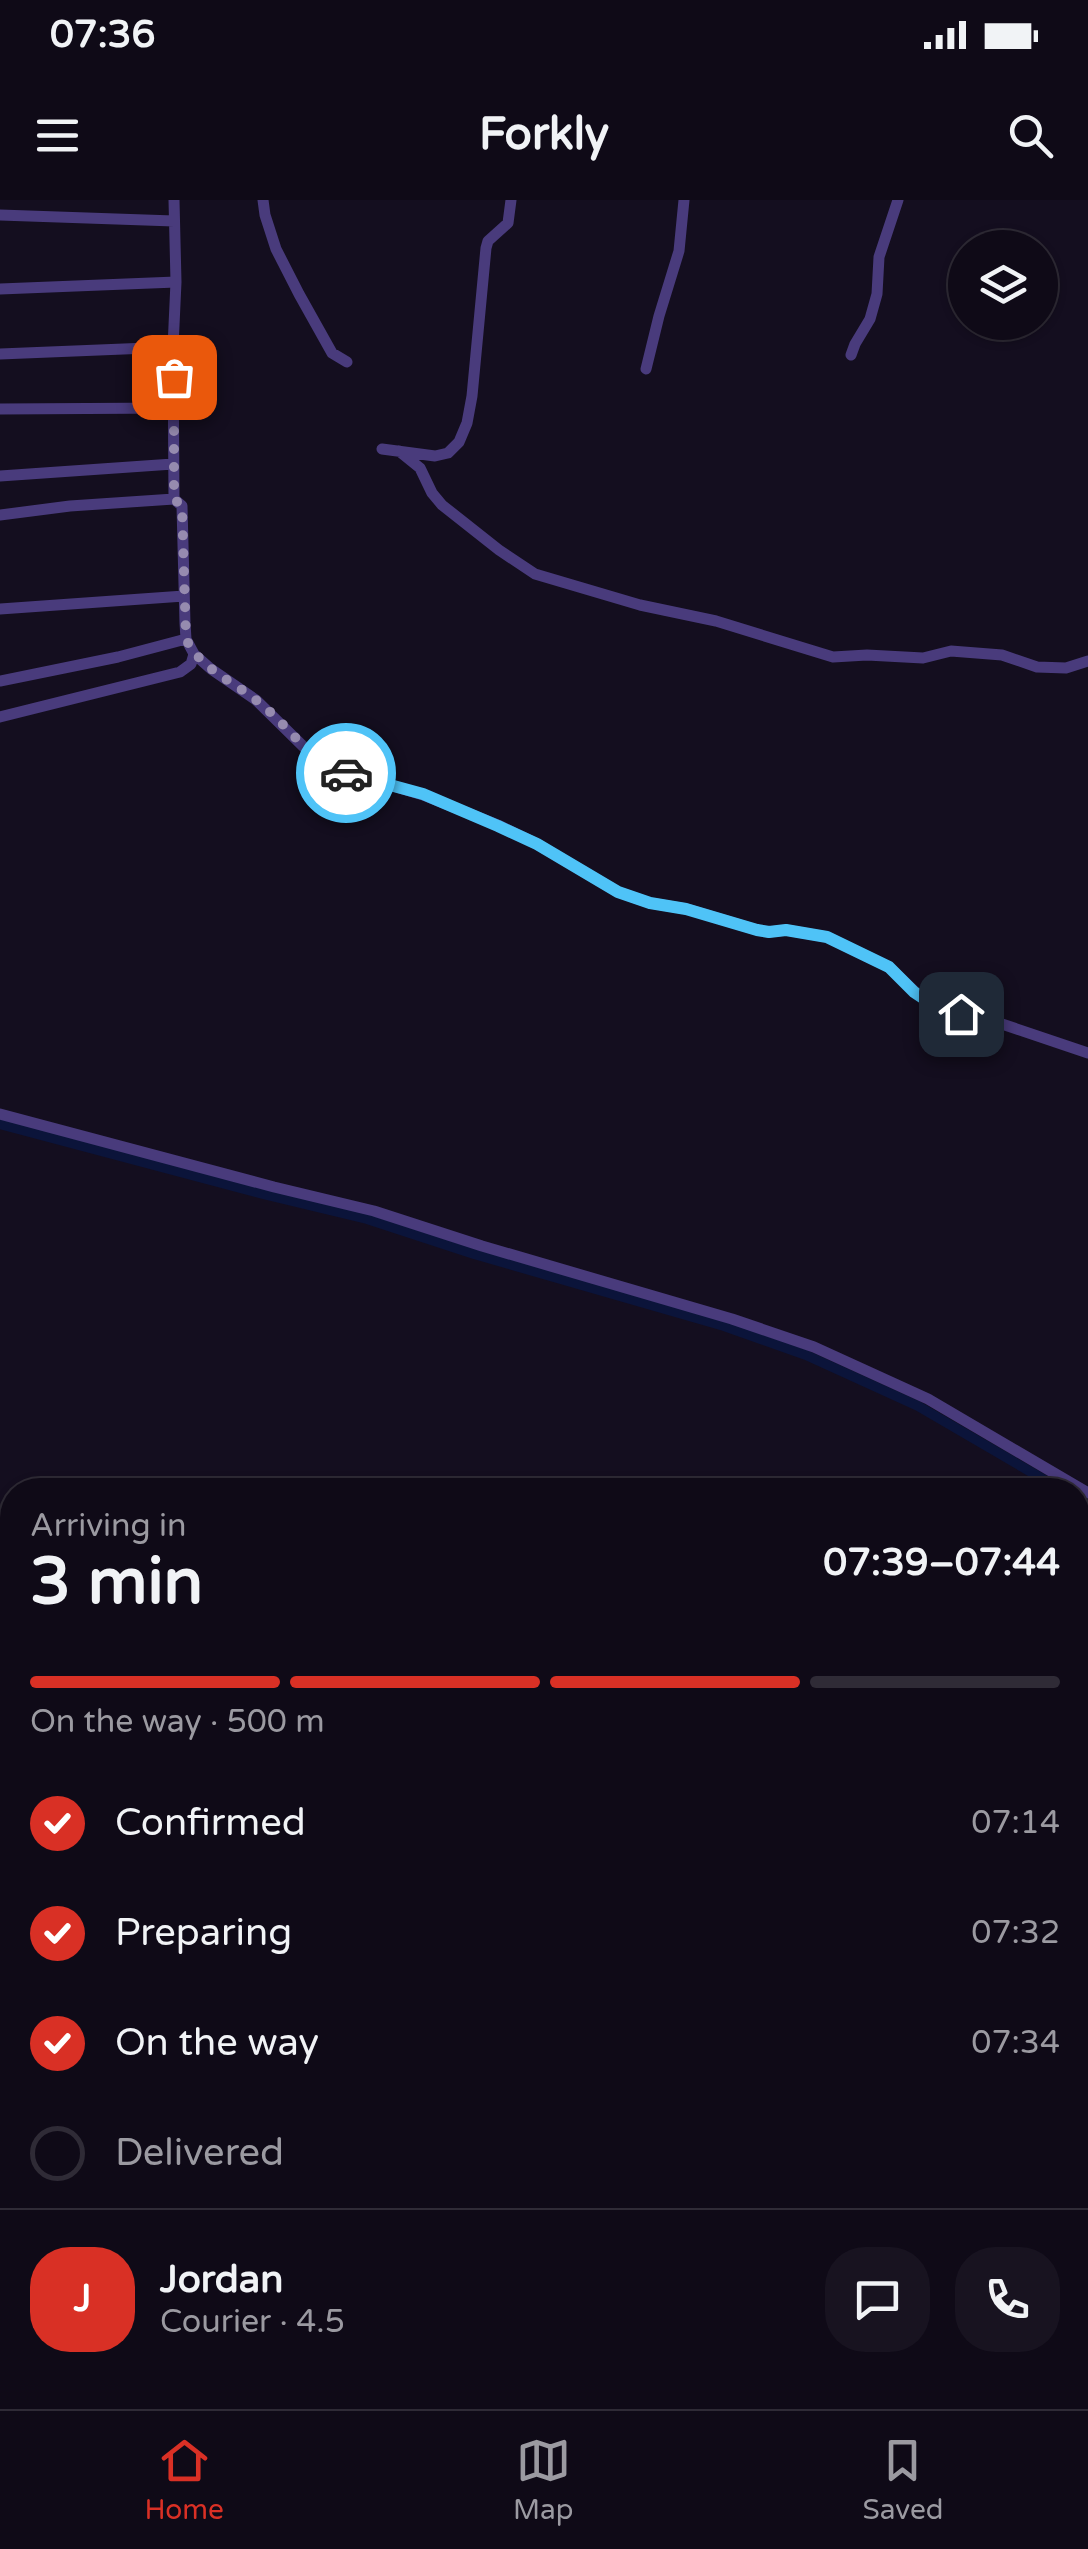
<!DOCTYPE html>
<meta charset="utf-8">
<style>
body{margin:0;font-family:"Varela Round",sans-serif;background:#181320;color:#f1f3f6;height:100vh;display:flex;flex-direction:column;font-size:38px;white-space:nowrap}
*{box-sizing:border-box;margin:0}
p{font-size:32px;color:#9b9aa1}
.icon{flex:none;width:55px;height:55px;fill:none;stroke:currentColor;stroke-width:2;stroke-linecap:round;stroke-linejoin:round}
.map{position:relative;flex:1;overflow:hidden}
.side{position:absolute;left:0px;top:1278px;width:1090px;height:932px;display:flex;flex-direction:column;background:#0f0a17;border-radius:40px 40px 0 0;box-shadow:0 2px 8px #0004,0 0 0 2px #2f2b36}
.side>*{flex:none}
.fabs{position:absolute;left:948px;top:30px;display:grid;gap:20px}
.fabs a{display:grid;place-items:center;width:110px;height:110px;border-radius:50%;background:#0f0a17;box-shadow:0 2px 8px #0004,0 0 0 2px #2f2b36;font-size:50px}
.pin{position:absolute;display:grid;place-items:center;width:85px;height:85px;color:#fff;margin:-42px;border-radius:20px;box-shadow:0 5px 15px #0006}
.courier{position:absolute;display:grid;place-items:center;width:100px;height:100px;margin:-50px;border:8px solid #4fc3f7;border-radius:50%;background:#fff;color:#222;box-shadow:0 2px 12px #0007}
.summary em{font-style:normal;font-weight:800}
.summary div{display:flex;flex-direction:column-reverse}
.summary{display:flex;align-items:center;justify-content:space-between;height:170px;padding:0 30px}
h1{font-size:65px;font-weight:800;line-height:75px}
.bar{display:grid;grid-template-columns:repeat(4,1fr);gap:15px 10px;align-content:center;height:120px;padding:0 30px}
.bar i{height:12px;border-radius:8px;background:#2f2b36}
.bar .selected{background:#d93025}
.bar p{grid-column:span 4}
.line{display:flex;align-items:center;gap:25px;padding:0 30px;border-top:2px solid #2f2b36}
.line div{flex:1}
.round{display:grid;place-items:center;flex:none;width:105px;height:105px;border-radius:40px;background:#181320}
ol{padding:0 30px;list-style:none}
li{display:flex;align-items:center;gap:30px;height:110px}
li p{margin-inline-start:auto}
li .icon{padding:10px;border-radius:50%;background:#d93025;color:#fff;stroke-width:4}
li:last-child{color:#9b9aa1}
li i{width:55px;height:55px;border:5px solid #2f2b36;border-radius:50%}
.status{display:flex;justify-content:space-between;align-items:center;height:70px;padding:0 50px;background:#0f0a17;direction:ltr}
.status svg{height:28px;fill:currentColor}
header{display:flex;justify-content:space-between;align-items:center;height:130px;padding:0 30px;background:#0f0a17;font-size:45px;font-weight:800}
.tabs{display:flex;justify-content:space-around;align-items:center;height:140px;border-top:2px solid #2f2b36;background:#0f0a17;font-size:28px;color:#9b9aa1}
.tabs a{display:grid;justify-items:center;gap:5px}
.tabs .selected{color:#d93025}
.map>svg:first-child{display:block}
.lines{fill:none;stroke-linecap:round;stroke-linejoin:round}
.canal{stroke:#0b143a;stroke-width:10}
.minor{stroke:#493b7c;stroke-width:11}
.done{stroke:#968baf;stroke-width:10;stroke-dasharray:0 18}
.route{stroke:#4fc3f7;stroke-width:12}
</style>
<div class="status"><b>07:36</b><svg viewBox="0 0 49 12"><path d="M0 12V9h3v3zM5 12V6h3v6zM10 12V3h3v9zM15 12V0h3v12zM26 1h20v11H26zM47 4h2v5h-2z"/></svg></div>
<header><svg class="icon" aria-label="menu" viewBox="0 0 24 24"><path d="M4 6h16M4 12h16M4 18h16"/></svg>Forkly<svg class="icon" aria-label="search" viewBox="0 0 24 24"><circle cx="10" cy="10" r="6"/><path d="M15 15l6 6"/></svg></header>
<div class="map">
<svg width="1088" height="2209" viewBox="0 0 1088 2209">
<rect width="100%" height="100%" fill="#140e1f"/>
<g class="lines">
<!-- canal -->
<path class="canal" d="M0,924L267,995L367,1019L474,1054L724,1126L806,1155L918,1206L1062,1290
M1078,1299L1088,1305"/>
<!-- minor -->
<path class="minor" d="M263,0L265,15L276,49L299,94L332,153L347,162
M0,15L174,21
M0,89L176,82
M0,154L173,147
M851,155L855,144L870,119L877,94L879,57L898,0
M646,169L659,116L679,51L684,0
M0,209L174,208
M382,249L435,256L448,253L459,242L467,223L472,196L486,48L488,41L508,23L511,0
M399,251L420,268L432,293L442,305L499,350L535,374L640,405L716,421L833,457L867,455L923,458L951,451L1002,455L1037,467L1066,468L1088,461
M0,276L173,264
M0,315L70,306L174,299
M0,409L184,396
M194,454L211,469L256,500L314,557L330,567L423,595L498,625L537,644L618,692L650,703L687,709L757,730L769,732L786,730L827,737L889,767L914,791L931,804L999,823L1088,853
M0,481L118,457L186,439
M0,517L180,472L191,464L194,454L186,439L185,423L182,306L174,299L173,147L176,82L174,0
M0,914L274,987L374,1011L482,1046L732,1119L814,1147L928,1199L1088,1293
M0,1415L12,1420
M0,2160L12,2165
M1078,2177L1088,2179
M1078,2195L1088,2198
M98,2198L126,2209
M36,2209L47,2198
M449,2209L452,2198
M764,2209L765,2198"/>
</g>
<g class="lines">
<!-- done -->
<path class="done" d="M174,177V299L182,306L186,439C201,469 231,480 256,500C288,524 307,560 346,573"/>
<!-- route -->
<path class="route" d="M346,573L423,594L498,626L537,644L618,692L650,703L686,709L757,730L769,732L786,730L827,737L889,767L914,792L932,804L961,814"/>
</g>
</svg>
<div class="fabs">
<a><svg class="icon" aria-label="layers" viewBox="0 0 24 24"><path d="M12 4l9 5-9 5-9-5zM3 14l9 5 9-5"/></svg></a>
</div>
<div class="pin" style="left:174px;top:177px;background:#ea580c"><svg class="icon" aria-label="bag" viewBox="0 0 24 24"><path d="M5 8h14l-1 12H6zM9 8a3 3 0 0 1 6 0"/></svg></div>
<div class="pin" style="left:961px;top:814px;background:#1f2937"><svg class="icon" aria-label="home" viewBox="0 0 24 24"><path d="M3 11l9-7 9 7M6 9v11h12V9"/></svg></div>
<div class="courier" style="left:346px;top:573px"><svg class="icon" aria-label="car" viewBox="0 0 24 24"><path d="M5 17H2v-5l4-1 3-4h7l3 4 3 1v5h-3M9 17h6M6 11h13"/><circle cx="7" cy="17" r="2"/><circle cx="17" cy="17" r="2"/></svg></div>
<section class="side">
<div class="summary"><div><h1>3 min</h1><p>Arriving in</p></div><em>07:39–07:44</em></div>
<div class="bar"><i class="selected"></i><i class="selected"></i><i class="selected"></i><i></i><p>On the way · 500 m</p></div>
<ol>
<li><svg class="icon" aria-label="check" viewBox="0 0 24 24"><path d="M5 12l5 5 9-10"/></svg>Confirmed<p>07:14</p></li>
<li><svg class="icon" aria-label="check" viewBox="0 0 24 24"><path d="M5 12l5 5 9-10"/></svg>Preparing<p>07:32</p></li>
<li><svg class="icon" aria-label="check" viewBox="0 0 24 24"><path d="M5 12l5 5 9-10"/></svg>On the way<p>07:34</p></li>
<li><i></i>Delivered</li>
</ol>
<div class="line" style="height:180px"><b class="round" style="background:#d93025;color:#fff">J</b><div><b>Jordan</b><p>Courier · 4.5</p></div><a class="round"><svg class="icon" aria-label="chat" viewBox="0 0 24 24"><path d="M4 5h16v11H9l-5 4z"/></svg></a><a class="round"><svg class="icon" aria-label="phone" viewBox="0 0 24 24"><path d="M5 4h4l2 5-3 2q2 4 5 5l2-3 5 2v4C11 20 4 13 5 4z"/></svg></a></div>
</section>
</div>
<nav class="tabs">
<a class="selected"><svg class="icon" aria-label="home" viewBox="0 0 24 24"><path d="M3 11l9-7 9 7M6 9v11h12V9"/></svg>Home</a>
<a><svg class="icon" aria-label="map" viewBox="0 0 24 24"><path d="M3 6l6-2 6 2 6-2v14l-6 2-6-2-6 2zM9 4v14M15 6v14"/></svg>Map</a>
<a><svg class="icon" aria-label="saved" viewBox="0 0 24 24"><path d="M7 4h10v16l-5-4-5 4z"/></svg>Saved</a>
</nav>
